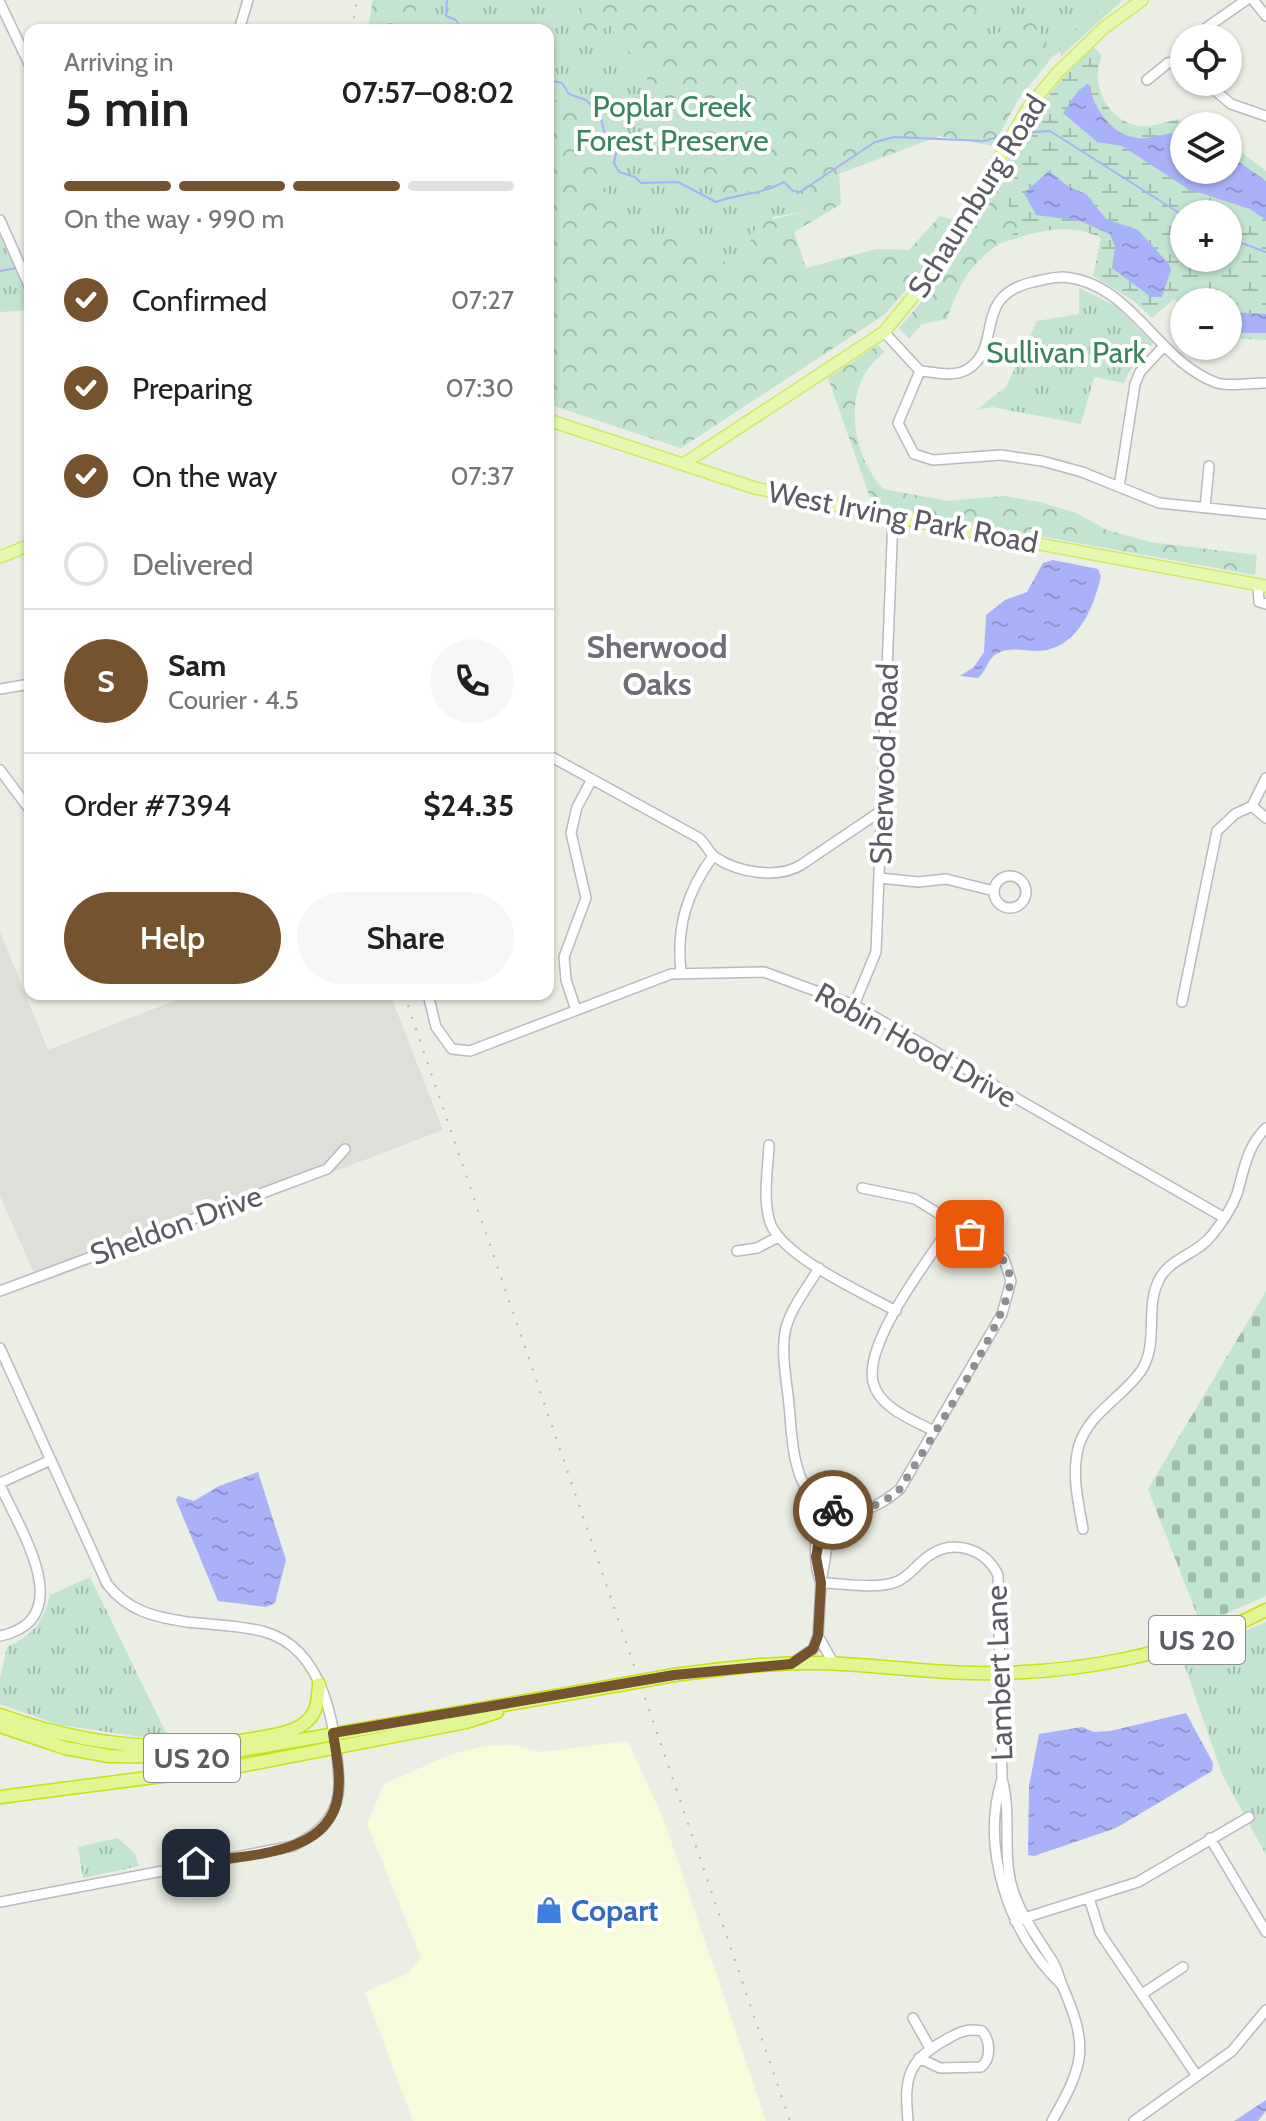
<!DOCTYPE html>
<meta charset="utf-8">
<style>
body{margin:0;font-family:Cabin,sans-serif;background:#f6f6f6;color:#202124;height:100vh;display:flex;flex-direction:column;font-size:30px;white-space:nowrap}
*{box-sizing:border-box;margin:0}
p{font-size:26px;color:#757577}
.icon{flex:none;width:44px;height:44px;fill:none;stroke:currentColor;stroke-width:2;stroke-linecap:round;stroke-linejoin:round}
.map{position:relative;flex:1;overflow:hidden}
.sheet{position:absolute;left:24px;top:24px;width:530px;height:976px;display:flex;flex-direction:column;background:#fff;border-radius:16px;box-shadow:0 2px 6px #0004}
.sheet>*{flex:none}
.controls{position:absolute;left:1170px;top:24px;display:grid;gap:16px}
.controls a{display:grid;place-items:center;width:72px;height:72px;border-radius:50%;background:#fff;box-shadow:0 2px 6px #0004;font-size:40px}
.pin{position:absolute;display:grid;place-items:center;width:68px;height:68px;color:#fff;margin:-34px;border-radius:16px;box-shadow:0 4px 12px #0006}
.courier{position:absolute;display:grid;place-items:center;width:80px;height:80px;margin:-40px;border:6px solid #75532e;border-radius:50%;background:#fff;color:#222;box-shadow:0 2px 10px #0007}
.head em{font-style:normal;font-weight:600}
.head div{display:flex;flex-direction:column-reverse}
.head{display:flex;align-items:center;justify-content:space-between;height:136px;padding:0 40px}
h1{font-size:52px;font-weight:600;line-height:60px}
.bar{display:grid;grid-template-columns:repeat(4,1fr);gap:12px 8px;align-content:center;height:96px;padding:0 40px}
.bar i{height:10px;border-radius:6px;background:#e0e0e0}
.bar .selected{background:#75532e}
.bar p{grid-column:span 4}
.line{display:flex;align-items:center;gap:20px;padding:0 40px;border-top:2px solid #e0e0e0}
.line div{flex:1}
.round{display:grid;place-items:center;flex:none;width:84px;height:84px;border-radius:42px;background:#f6f6f6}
ol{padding:0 40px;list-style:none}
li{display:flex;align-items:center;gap:24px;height:88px}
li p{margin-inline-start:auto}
li .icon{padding:8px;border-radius:50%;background:#75532e;color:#fff;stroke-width:4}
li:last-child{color:#757577}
li i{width:44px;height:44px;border:4px solid #e0e0e0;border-radius:50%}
.cta{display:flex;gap:16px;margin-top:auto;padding:16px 40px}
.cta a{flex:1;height:92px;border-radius:48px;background:#75532e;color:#fff;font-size:32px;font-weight:600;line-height:92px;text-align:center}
.cta a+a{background:#f6f6f6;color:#202124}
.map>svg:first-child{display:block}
.commercial{fill:#f5fbdb}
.industrial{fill:#dedfd8}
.grass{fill:url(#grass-tufts)}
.forest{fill:url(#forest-crowns)}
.wetland{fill:url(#wetland-marsh);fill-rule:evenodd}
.cemetery{fill:url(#cemetery-stones)}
.water{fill:url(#water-ripples)}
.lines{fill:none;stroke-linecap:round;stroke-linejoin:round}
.stream{stroke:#a9b2f9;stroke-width:2}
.minor-casing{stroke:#b9b9bf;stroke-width:12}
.major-casing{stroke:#d1e863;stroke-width:14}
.highway-casing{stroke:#c6e210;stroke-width:15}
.minor{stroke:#fff;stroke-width:9}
.major{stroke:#e4f9ad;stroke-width:11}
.highway{stroke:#e2f693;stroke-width:12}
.rail{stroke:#b6b6b7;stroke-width:2;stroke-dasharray:2 10;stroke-linecap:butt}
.highway-bridge-casing{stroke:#c6e210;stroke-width:15;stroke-linecap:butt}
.highway-bridge{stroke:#e2f693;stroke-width:12}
.done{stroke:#8e8f91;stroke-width:8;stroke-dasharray:0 14.4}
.route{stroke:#75532e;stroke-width:10}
.labels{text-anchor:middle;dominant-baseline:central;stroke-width:8;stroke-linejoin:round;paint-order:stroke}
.shield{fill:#fff;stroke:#8d8d92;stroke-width:2}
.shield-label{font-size:28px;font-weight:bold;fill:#5c5c64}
.park-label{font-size:30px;fill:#3b845f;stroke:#fff}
.street-label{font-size:30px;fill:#5c5c64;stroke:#fff}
.shop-label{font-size:30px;font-weight:bold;fill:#366cbe;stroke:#fff;text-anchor:start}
.neighbourhood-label{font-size:32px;font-weight:bold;fill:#6d6e76;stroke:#fff}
</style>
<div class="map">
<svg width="1266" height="2121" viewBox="0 0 1266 2121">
<defs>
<pattern id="grass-tufts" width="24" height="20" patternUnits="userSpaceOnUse" patternTransform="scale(2)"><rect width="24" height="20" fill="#c2e4d1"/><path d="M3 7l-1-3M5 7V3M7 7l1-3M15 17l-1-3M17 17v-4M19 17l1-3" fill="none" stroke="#a1bcad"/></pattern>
<pattern id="forest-crowns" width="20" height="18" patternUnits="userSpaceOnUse" patternTransform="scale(2)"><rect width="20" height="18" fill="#c2e4d1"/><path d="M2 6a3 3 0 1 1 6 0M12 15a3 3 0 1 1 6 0" fill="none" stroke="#a1bcad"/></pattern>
<pattern id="wetland-marsh" width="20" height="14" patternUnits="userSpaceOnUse" patternTransform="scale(2)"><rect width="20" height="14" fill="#c2e4d1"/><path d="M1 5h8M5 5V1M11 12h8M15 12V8" fill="none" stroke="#a1bcad"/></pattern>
<pattern id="cemetery-stones" width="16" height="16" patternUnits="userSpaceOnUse" patternTransform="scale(2)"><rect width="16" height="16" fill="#c2e4d1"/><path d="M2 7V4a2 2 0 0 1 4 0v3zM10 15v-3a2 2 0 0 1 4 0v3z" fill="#a1bcad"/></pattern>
<pattern id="water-ripples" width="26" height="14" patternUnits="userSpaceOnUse" patternTransform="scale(2)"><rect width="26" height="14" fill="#a9b2f9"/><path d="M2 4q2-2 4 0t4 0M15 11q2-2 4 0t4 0" fill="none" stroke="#8d94cd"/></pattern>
</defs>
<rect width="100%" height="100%" fill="#ebeee4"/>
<!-- commercial -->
<path class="commercial" d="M628,1741L664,1820L766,2121H413L365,1992L409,1973L421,1957L367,1824L384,1784L449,1755L484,1746L514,1745L542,1752Z"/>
<!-- industrial -->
<path class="industrial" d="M0,932L48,1050L192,994H390L443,1130L39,1284L0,1196Z"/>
<!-- grass -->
<path class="grass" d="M373,0H1121L1064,49L1018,80L966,97L805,190L808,211L773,217L770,256L736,274L681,448L548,404V30H368Z
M0,234L30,300V310L0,312Z
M1079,288L1116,306L1153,343L1129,372L1124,383L1094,377L1081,424L992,407L976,410L1006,387L1037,321L1079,314Z
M90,1577L170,1741L59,1725L0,1704V1678L7,1647C33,1635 44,1622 50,1595Z
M1266,1622V1855L1222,1774L1182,1658Z
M118,1838L135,1854L139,1866L83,1878L78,1847Z"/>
<!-- forest -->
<path class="forest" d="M373,0H426L398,30H368Z
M581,0H982L972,16L977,27L990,35L1028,24L1027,8L1053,56L1018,100L993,146L939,136L839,174L841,204L794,232L806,268L876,249L909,250L940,216L953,220L918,276L884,315L681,448L548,404V96L581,115L612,208L627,223L654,238L671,234L700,252L719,254L733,274L769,256L750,242L757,223L808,211L805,190H795L783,180L757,193L748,191L734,206L685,152L671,120L647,119C639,106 651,89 646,75C639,57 624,49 614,34L613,24L606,26L594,38L583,35Z
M1108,0H1123L1061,56L1059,44Z
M992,188L1028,226C981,253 965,267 947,319L922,324L909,339L899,328L948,271Z
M878,345L885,352C840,384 850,452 883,489L948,501L1004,496L1040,502L1076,513L1107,530L1150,542L1257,555L1255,575L873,506L828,378Z"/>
<!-- wetland -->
<path class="wetland" d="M1094,47L1102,56C1091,78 1102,110 1126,122C1142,130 1162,124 1177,119L1190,126H1184V170H1228V142L1266,171V340L1228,338V302H1184V308L1174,299L1152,318L1134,301L1093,276L1101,238C1065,219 1026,235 990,247L1027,226L992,188C1020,135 1048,87 1094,47ZM1184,214H1228V258H1184Z"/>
<!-- cemetery -->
<path class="cemetery" d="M1266,1291V1596L1201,1625L1148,1489Z"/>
<!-- water -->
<path class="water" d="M1088,83C1095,111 1114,141 1147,138C1160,136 1171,131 1184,134V170H1228V154L1266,181V220L1250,209L1188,189L1122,146L1097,142L1063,113L1078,91Z
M1049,171L1069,187L1086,194L1106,219L1138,230L1169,264L1171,270L1162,297H1151L1112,268L1115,247L1110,234L1080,221L1036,215L1024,193Z
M1228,312L1266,314V333H1228Z
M1053,560L1098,569L1101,576C1093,611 1075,653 1033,651C1020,650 1008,647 996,654C987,660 986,672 978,678L960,676L974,667L984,652L986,615L1005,600L1027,592L1043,563Z
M258,1472L286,1560L275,1603L266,1607L218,1601L176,1500L178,1496L194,1501L219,1486Z
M1186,1713L1213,1763L1212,1771L1116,1828L1034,1856L1028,1855L1029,1786L1039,1734L1082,1727L1094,1732L1110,1731Z
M1266,2100V2111L1258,2121H1234Z"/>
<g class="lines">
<!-- stream -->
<path class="stream" d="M447,0L446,16L456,20L462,30
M548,80L562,83L569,94L586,100L600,114L604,131L617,149L614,163L619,172L635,177L641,183L678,182L716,202C744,192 757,196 784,182L793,191L800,192L875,142L894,137L984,141L1007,134
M1018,133L1050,131L1184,216
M1228,238L1266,252
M0,271L17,268"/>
<!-- minor casing -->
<g class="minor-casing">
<path id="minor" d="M1253,0L1266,16
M0,3L30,66
M239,30L248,0
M1203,38L1206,28L1246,0
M1147,80L1168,63L1184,60
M1205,82L1231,104L1266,116
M0,220L30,288
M884,332L920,371C935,372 954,378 968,369C1004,346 971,296 1033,282C1043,280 1053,277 1063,277C1132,282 1157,362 1217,383C1231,387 1251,383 1266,383
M920,371L898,423L914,454L933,460L1001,455L1042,461L1082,472L1159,503L1266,514
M1119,487L1135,384L1140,372L1164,346
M1205,508L1209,466
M1258,585L1259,602L1266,604
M0,689L30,684
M548,755L699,838C706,844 709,853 715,857C738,873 778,879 801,865L881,811
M0,770L30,810
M1252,806L1266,778
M1252,806L1266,818
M994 892a16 16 0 1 1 32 0a16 16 0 1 1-32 0Z
M880,878L918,882L946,879L994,891
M681,971C676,927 687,892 713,856
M428,994L436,1027L452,1049L470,1051L671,974L764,972L854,1005L1223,1217
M1182,1002L1217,831L1235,814L1252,806
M854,1005L876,952L893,517
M575,1007L566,980L564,957L586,898L571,833L577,807L592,779
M769,1145C768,1168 763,1196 769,1219C777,1255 864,1293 896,1311
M737,1251L757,1248L778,1237
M819,1268C808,1287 789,1310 785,1332C781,1356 787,1382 789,1405C793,1446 792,1508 846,1511C869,1512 883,1503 900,1489L1002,1314L1011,1281L1004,1259L988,1244L915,1199L862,1188
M0,1291L327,1169L345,1149
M0,1348L107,1584C128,1611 154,1617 187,1622C212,1625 241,1625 265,1632C325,1649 336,1728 339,1781C340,1814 321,1833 293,1846L0,1902
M934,1431C913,1420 879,1408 873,1382C864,1341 930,1258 952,1224
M0,1483L51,1460
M0,1485C19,1528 80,1619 0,1636
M1083,1529C1078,1501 1071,1473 1079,1445C1089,1413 1123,1397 1141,1371C1159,1344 1145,1310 1158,1282C1168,1258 1197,1255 1212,1235C1221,1224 1232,1207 1237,1194C1244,1170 1247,1146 1266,1128
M821,1583C844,1583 874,1590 896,1582C911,1576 917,1563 930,1555C955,1538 986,1550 998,1575L1002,1779C1012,1814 1002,1852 1012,1887C1020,1915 1038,1938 1053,1962C1057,1969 1059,1977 1062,1985C1089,2047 1085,2063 1052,2121
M821,1583C813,1564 812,1523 829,1509
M818,1636L834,1664
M794,1662L813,1649L818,1636L821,1583L832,1516L829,1509
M1002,1779C980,1848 1009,1935 1061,1984
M1210,1838L1266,1932
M1089,1898L1100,1933L1197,2076
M1015,1921L1138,1882L1249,1817
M1142,1994L1183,1967
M913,2018L930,2048
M908,2121C904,2077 907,2061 947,2039C959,2032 968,2028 982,2031C990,2040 992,2059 981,2067L940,2068L919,2058
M1134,2121L1232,2051L1266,2010"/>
</g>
<!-- major casing -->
<g class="major-casing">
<path id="major" d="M548,420L755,488L893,517L1266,586
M685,463L884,332L934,271L1028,108L1058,72L1105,27L1142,0
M0,557L30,545"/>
</g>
<!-- highway casing -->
<g class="highway-casing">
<path id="highway" d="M674,1675C723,1669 771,1662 820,1663C870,1664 921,1672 971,1673C1072,1675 1177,1656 1266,1610
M0,1715C83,1745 166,1755 253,1739C272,1735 295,1734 309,1719C318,1710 318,1696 319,1684
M0,1726L65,1748L109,1756L201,1757L619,1685
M0,1797L240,1766L466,1722L497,1712"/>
</g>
<!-- minor -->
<use href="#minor" class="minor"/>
<!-- major -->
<use href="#major" class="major"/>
<!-- highway -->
<use href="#highway" class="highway"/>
<!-- rail -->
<path class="rail" d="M352,30L357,0
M404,994L790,2121"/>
<!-- highway-bridge casing -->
<g class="highway-bridge-casing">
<path id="highway-bridge" d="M619,1685L674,1675"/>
</g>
<!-- highway-bridge -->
<use href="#highway-bridge" class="highway-bridge"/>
</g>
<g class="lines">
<!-- done -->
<path class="done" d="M833,1510C862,1512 878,1508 900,1489C921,1454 1016,1309 1010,1277C1005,1254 989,1244 970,1234"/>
<!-- route -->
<path class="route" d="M196,1863C243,1854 330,1858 338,1795C341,1775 336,1753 333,1733L674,1675L791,1664L813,1649L818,1636L821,1583L816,1557L824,1514L833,1510"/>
</g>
<!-- icons -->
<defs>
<g id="shop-bare" transform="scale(2.16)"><path d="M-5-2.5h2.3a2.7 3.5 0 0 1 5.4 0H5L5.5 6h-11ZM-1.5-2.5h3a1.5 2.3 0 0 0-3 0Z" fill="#3f7fe0" stroke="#fff" stroke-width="2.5" paint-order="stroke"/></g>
</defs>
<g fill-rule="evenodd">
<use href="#shop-bare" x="549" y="1910"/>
</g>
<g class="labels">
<!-- shield labels -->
<g class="shield">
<rect x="1149" y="1616" width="96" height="48" rx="6"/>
<rect x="144" y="1734" width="96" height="48" rx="6"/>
</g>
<g class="shield-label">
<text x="1197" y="1640">US 20</text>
<text x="192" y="1758">US 20</text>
</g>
<!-- park labels -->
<g class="park-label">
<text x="672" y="106">Poplar Creek<tspan x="672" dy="34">Forest Preserve</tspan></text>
<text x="1066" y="352">Sullivan Park</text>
</g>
<!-- street labels -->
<g class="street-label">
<text transform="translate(977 196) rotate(-58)">Schaumburg Road</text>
<text transform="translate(903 517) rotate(11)">West Irving Park Road</text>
<text transform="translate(884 764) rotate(-88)">Sherwood Road</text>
<text transform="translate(916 1045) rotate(29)">Robin Hood Drive</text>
<text transform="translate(176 1225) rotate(-20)">Sheldon Drive</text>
<text transform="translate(999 1673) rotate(-92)">Lambert Lane</text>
</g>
<!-- shop labels -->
<g class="shop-label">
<text x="571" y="1910">Copart</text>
</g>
<!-- neighbourhood labels -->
<g class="neighbourhood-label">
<text x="657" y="646">Sherwood<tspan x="657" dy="37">Oaks</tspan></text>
</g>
</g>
</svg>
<div class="controls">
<a><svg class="icon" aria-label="locate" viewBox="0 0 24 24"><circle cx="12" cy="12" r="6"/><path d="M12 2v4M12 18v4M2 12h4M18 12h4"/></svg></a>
<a><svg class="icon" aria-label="layers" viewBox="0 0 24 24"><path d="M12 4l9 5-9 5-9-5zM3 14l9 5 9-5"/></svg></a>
<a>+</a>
<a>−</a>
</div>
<div class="pin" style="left:970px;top:1234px;background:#ea580c"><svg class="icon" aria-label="bag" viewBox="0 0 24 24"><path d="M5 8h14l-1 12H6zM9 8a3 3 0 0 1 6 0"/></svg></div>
<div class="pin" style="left:196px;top:1863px;background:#1f2937"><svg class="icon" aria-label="home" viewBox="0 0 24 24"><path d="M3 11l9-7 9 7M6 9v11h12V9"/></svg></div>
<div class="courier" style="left:833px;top:1510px"><svg class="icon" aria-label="bike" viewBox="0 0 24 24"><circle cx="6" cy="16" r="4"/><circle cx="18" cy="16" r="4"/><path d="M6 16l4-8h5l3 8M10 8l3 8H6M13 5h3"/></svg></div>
<section class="sheet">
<div class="head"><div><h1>5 min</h1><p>Arriving in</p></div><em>07:57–08:02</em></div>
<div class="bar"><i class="selected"></i><i class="selected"></i><i class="selected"></i><i></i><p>On the way · 990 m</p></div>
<ol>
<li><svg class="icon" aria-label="check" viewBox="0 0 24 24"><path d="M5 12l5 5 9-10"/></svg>Confirmed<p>07:27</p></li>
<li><svg class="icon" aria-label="check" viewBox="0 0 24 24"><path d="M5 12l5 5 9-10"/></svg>Preparing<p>07:30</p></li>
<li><svg class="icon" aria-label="check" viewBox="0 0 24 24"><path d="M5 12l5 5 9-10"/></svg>On the way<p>07:37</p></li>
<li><i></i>Delivered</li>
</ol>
<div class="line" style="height:144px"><b class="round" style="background:#75532e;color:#fff">S</b><div><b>Sam</b><p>Courier · 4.5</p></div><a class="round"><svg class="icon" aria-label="phone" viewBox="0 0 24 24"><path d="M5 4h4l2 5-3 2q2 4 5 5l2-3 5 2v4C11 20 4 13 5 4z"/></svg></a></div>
<div class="line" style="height:104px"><div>Order #7394</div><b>$24.35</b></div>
<div class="cta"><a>Help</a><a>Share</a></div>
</section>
</div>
